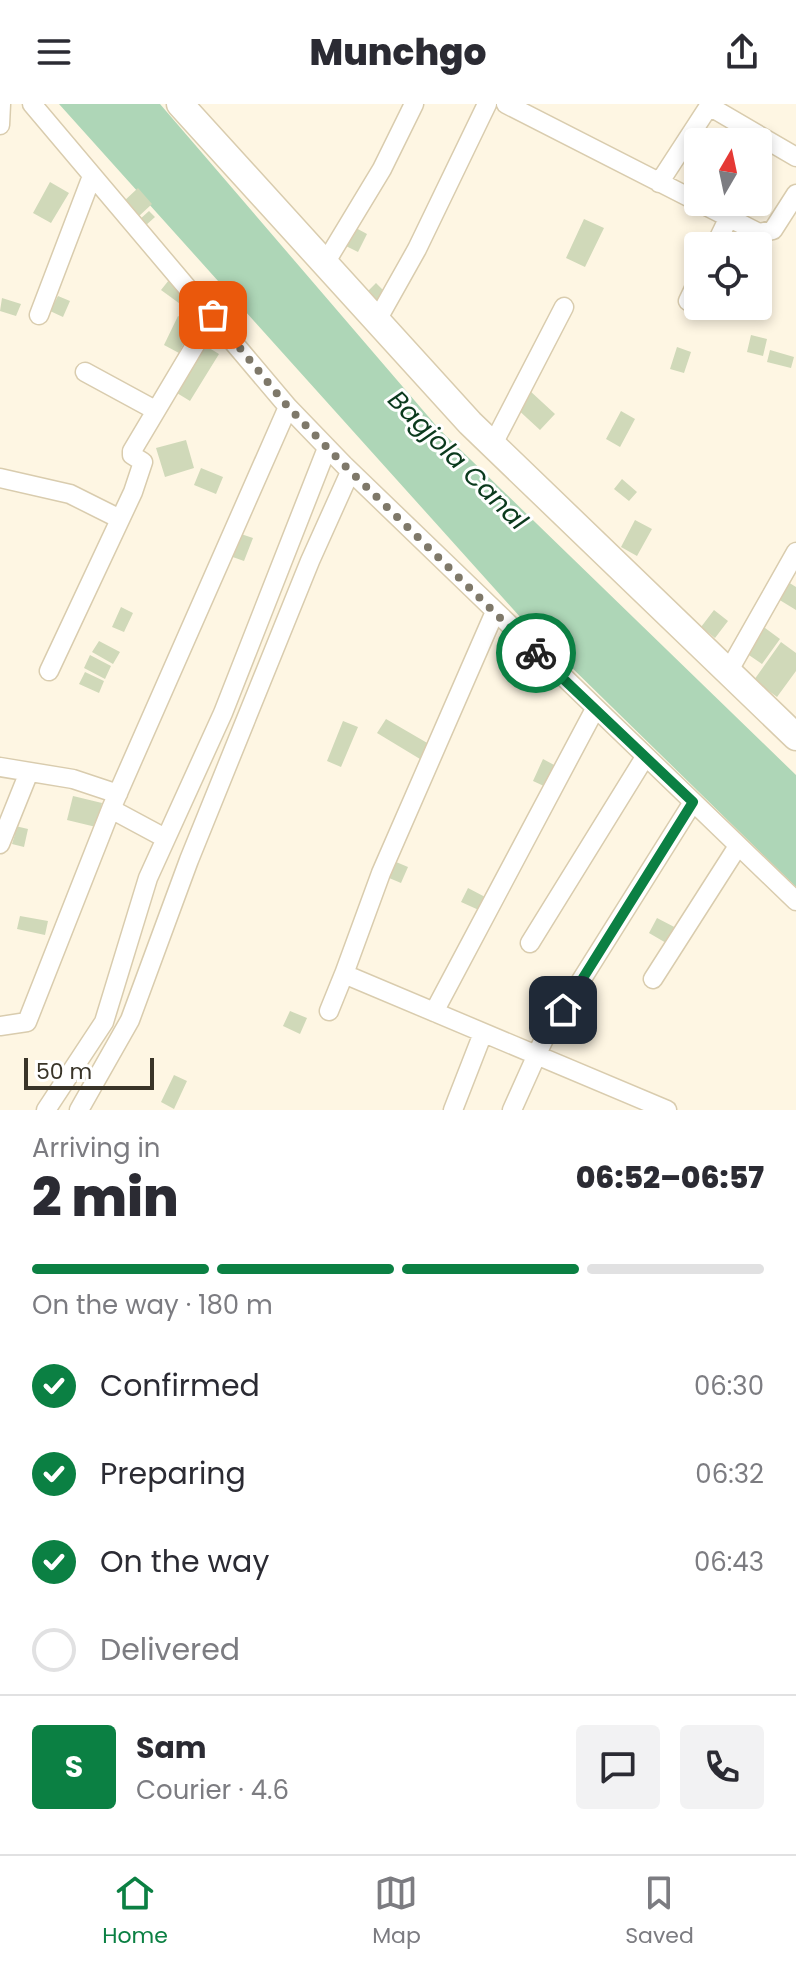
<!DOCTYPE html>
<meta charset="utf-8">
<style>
body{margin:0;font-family:Poppins,sans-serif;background:#f2f2f3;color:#2b2b33;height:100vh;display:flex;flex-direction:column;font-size:30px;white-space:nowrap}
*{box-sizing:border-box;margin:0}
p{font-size:26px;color:#7c7c81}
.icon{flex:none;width:44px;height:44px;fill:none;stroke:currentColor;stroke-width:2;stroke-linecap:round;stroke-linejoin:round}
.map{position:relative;height:1006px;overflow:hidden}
.panel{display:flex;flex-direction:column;background:#fff;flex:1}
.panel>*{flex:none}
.needle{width:52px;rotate:9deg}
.tools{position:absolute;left:684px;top:24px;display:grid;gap:16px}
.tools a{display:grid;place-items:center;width:88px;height:88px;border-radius:8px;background:#fff;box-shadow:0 4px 12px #0003;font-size:40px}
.scale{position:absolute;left:24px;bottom:20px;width:130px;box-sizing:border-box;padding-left:8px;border:4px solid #393428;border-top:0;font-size:22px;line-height:28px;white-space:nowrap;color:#393428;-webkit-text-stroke:6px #fff;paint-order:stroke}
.pin{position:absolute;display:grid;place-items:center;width:68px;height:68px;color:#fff;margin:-34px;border-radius:16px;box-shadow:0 4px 12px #0006}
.courier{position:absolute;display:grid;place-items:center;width:80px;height:80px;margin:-40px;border:6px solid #0b8043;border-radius:50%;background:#fff;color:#222;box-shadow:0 2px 10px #0007}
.summary em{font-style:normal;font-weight:800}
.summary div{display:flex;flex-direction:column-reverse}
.summary{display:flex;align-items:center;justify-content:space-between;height:136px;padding:0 32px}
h1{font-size:52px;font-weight:800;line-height:60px}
.bar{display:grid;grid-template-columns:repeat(4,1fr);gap:12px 8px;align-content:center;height:96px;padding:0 32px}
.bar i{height:10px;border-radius:6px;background:#e1e1e2}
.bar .current{background:#0b8043}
.bar p{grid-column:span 4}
.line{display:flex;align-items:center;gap:20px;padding:0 32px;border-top:2px solid #e1e1e2}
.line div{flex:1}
.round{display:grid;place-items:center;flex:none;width:84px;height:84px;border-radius:8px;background:#f2f2f3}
ol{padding:0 32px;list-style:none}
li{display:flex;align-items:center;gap:24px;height:88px}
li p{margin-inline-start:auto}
li .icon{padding:8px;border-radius:50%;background:#0b8043;color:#fff;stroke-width:4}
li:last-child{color:#7c7c81}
li i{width:44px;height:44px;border:4px solid #e1e1e2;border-radius:50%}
header{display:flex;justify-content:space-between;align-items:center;height:104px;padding:0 32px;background:#fff;font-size:36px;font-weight:800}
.tabs{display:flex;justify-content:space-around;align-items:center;height:112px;border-top:2px solid #e1e1e2;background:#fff;font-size:22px;color:#7c7c81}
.tabs a{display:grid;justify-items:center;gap:4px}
.tabs .current{color:#0b8043}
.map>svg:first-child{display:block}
.water{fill:#aed6b7}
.building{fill:#d0d9b9}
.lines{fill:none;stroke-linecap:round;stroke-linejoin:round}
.street-casing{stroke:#d9ccae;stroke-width:21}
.secondary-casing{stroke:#d9ccae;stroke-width:29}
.street{stroke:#fff;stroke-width:18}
.secondary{stroke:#fff;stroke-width:26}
.done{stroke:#7e7869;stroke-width:8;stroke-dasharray:0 14.4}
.route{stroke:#0b8043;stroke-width:10}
.labels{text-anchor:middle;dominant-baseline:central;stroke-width:6;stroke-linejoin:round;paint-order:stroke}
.water-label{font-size:26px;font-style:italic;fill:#0b3a1d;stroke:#fff}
</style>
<header><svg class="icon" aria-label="menu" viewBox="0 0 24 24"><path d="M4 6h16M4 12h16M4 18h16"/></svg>Munchgo<svg class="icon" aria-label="share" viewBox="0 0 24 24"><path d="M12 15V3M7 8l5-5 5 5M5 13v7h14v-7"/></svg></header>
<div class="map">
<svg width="796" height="1006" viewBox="0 0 796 1006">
<rect width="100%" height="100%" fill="#fef6e3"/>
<!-- water -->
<path class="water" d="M59,0H160L439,325L796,671V783L521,514Z"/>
<!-- building -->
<path class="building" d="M50,78L69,89L51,119L33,109Z
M138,84L152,100L138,113L123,98Z
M149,107L155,113L145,122L139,116Z
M584,115L604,124L585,163L566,154Z
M356,124L367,130L358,148L346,142Z
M169,176L190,192L183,202L161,186Z
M376,179L386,189L372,203L362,193Z
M58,192L70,197L63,213L50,207Z
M2,194L21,200L16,212L0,207Z
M178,212L193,219L179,249L164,241Z
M751,231L767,235L763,252L747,248Z
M201,239L219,250L190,297L172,286Z
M677,243L691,248L684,269L670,265Z
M770,246L794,253L791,264L767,258Z
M529,286L555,310L540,326L514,302Z
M621,307L635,315L620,343L606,335Z
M186,336L194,364L165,373L156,344Z
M201,364L223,373L216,390L194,381Z
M622,375L637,388L629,397L614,385Z
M635,416L652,425L637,452L621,443Z
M235,428L253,434L244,457L227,451Z
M788,478L796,483V506L778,495Z
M121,503L133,509L124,528L112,523Z
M714,506L728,517L715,534L701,523Z
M761,521L780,535L762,560L743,547Z
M99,537L120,548L113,560L92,548Z
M781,538L796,549V567L777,593L754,576Z
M90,551L111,562L105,575L84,564Z
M85,568L104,577L99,589L79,580Z
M386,615L429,640L420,655L377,629Z
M343,617L358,623L341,663L327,657Z
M543,655L556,662L546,683L533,677Z
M73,692L102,699L96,723L67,716Z
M7,720L28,725L24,743L12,740L15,730L6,728Z
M389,755L408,763L401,779L382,771Z
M468,784L487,794L481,807L461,798Z
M20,812L48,817L45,831L17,825Z
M657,814L682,827L673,843L649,829Z
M290,907L307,914L300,930L283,922Z
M174,971L187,977L174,1005L161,998Z"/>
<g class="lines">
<!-- street casing -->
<g class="street-casing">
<path id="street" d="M32,0L288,303L344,361L796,797
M506,0L759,129L773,126L796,90
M0,21L1,0
M659,79L709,2L796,53
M715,142L728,115
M324,161L382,65L414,0
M688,197L698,176
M39,211L92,72
M376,218L417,145L487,0
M85,268L155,306
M492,342L564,203
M0,374L70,390L120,415
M494,510L381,769L344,870L667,1006
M49,567L133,388L143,358L132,351V347L213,211
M728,568L796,448
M0,663L73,675L118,690
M111,705L165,734
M0,740L29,668
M530,839L645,653
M653,875L738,742
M329,907L344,870
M434,908L595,605
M0,922L27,918L111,705L288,303
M46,1006L104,918L148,774L223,609L327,344
M79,1006L130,916L189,756L310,457L350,368
M453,1006L483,929
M512,1006L543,937L693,698"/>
</g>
<!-- secondary casing -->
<g class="secondary-casing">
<path id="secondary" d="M180,0L470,319L796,633"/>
</g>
<!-- street -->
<use href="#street" class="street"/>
<!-- secondary -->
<use href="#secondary" class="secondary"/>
</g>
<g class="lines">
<!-- done -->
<path class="done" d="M213,211L288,303L344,361L536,549"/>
<!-- route -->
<path class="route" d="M536,549L693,698L563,906"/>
</g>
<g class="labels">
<!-- water labels -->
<g class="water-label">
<text transform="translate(458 356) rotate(45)">Bagjola Canal</text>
</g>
</g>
</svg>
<div class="tools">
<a><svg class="needle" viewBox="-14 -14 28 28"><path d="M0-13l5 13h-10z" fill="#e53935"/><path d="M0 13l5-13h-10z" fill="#7c7c81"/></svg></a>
<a><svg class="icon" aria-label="locate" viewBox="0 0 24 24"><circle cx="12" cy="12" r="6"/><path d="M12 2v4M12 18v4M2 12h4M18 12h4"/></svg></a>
</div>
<div class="scale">50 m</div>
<div class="pin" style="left:213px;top:211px;background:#ea580c"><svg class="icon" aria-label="bag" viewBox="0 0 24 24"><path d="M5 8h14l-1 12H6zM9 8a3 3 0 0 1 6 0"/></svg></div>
<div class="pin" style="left:563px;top:906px;background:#1f2937"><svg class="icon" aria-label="home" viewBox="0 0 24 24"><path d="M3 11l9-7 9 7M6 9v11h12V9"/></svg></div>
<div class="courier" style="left:536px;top:549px"><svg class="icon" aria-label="bike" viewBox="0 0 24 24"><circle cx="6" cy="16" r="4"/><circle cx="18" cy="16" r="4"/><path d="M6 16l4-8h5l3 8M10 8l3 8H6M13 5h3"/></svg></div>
</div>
<section class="panel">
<div class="summary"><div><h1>2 min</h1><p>Arriving in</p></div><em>06:52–06:57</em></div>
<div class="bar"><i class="current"></i><i class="current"></i><i class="current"></i><i></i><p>On the way · 180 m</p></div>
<ol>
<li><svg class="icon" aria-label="check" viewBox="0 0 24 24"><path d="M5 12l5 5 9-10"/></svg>Confirmed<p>06:30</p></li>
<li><svg class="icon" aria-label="check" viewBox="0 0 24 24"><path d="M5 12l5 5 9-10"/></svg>Preparing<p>06:32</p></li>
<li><svg class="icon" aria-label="check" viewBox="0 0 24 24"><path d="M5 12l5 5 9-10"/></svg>On the way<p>06:43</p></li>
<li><i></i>Delivered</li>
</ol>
<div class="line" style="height:144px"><b class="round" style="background:#0b8043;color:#fff">S</b><div><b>Sam</b><p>Courier · 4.6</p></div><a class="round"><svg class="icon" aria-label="chat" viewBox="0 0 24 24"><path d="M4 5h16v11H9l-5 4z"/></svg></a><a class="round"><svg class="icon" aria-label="phone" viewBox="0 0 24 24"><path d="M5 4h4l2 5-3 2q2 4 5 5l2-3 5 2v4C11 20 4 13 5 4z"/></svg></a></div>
</section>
<nav class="tabs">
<a class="current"><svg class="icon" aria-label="home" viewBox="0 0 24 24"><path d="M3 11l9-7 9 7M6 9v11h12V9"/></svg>Home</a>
<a><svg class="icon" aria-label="map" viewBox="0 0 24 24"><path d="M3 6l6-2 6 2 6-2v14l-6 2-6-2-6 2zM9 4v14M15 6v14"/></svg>Map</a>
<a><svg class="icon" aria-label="saved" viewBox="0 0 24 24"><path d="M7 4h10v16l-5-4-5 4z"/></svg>Saved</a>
</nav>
